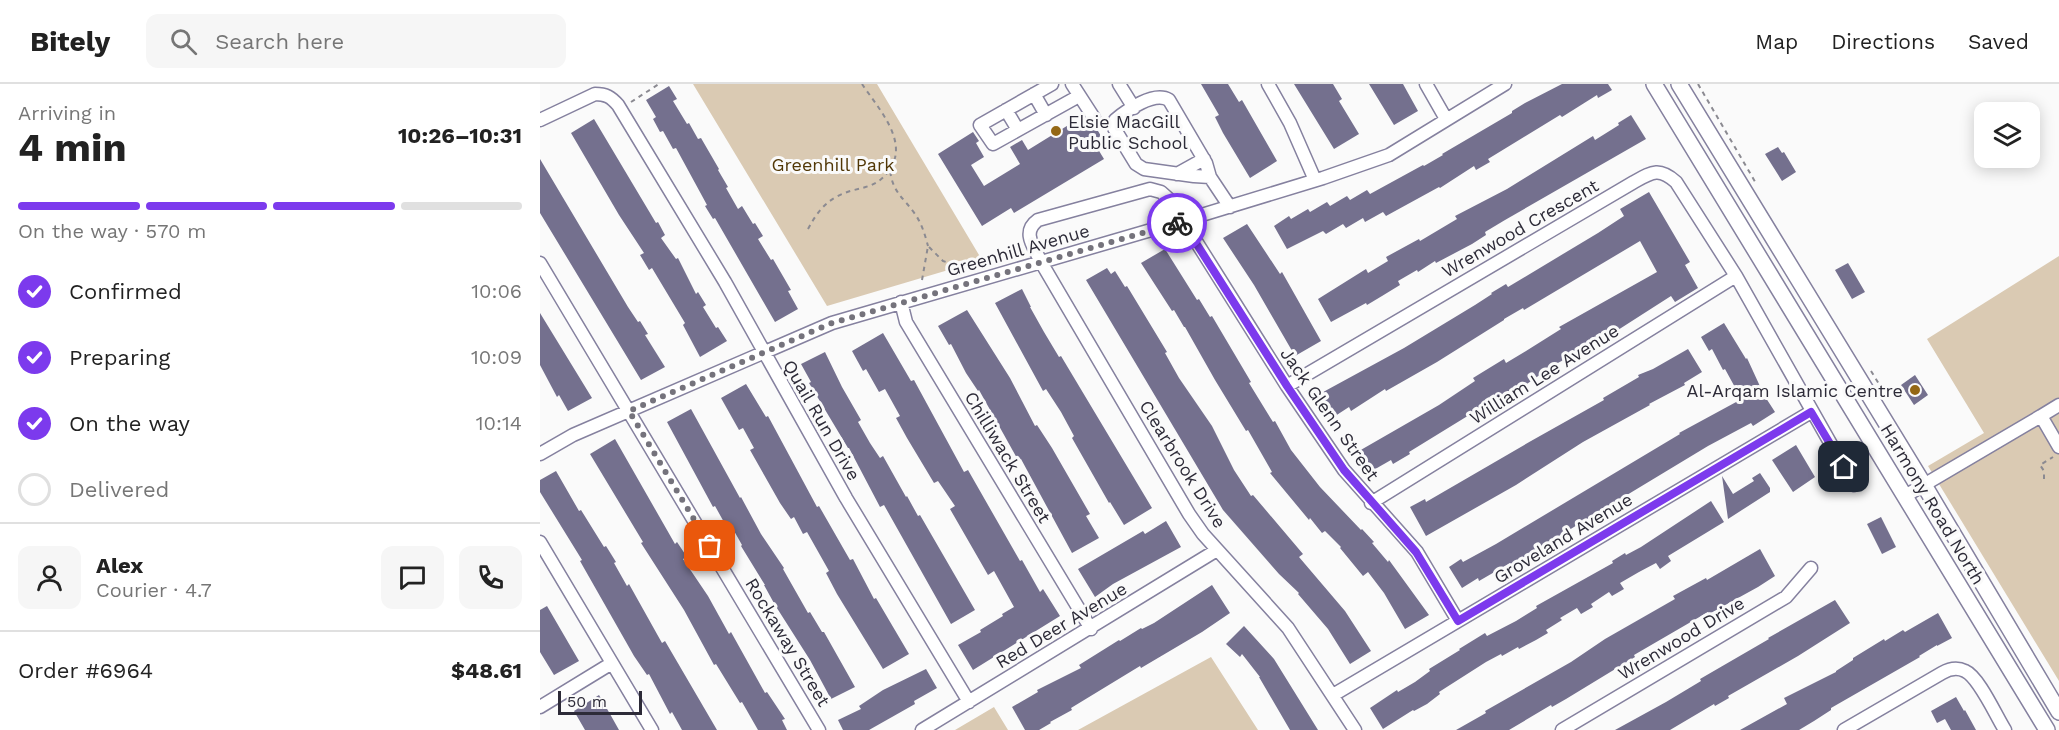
<!DOCTYPE html>
<meta charset="utf-8">
<style>
body{margin:0;font-family:"Work Sans",sans-serif;background:#f6f6f6;color:#222;height:100vh;display:flex;flex-direction:column;font-size:22px;white-space:nowrap}
*{box-sizing:border-box;margin:0}
p{font-size:20px;color:#767676}
.icon{flex:none;width:33px;height:33px;fill:none;stroke:currentColor;stroke-width:2;stroke-linecap:round;stroke-linejoin:round}
.map{position:relative;flex:1;overflow:hidden}
.side{display:flex;flex-direction:column;background:#fff;width:540px}
.side>*{flex:none}
.controls{position:absolute;left:1434px;top:18px;display:grid;gap:12px}
.controls a{display:grid;place-items:center;width:66px;height:66px;border-radius:12px;background:#fff;box-shadow:0 3px 15px #0003;font-size:30px}
.scale{position:absolute;left:18px;bottom:15px;width:84px;box-sizing:border-box;padding-left:6px;border:3px solid #2d2b38;border-top:0;font-size:16px;line-height:21px;white-space:nowrap;color:#2d2b38;-webkit-text-stroke:4px #fafafa;paint-order:stroke}
.pin{position:absolute;display:grid;place-items:center;width:51px;height:51px;color:#fff;margin:-26px;border-radius:12px;box-shadow:0 3px 9px #0006}
.courier{position:absolute;display:grid;place-items:center;width:60px;height:60px;margin:-30px;border:4px solid #7c3aed;border-radius:50%;background:#fff;color:#222;box-shadow:0 2px 8px #0007}
.head em{font-style:normal;font-weight:700}
.head div{display:flex;flex-direction:column-reverse}
.head{display:flex;align-items:center;justify-content:space-between;height:102px;padding:0 18px}
h1{font-size:39px;font-weight:700;line-height:45px}
.bar{display:grid;grid-template-columns:repeat(4,1fr);gap:9px 6px;align-content:center;height:72px;padding:0 18px}
.bar i{height:8px;border-radius:4px;background:#e0e0e0}
.bar .on{background:#7c3aed}
.bar p{grid-column:span 4}
.line{display:flex;align-items:center;gap:15px;padding:0 18px;border-top:2px solid #e0e0e0}
.line div{flex:1}
.round{display:grid;place-items:center;flex:none;width:63px;height:63px;border-radius:12px;background:#f6f6f6}
ol{padding:0 18px;list-style:none}
li{display:flex;align-items:center;gap:18px;height:66px}
li p{margin-inline-start:auto}
li .icon{padding:6px;border-radius:50%;background:#7c3aed;color:#fff;stroke-width:4}
li:last-child{color:#767676}
li i{width:33px;height:33px;border:3px solid #e0e0e0;border-radius:50%}
header{display:flex;align-items:center;gap:36px;box-sizing:border-box;height:84px;padding:0 30px;background:#fff;border-bottom:2px solid #e0e0e0}
header strong{font-size:28px}
nav{display:flex;gap:33px;margin-inline-start:auto;font-size:21px}
.search{width:420px;height:54px;background:#f6f6f6;display:flex;align-items:center;gap:15px;box-sizing:border-box;padding:0 21px;border-radius:12px;color:#767676;font-size:22px}
main{display:flex;flex:1;min-height:0}
.map>svg:first-child{display:block}
.green{fill:#dacab3}
.building{fill:#74708e}
.lines{fill:none;stroke-linecap:round;stroke-linejoin:round}
.minor-casing{stroke:#85819f;stroke-width:15}
.major-casing{stroke:#85819f;stroke-width:18}
.path{stroke:#8b8a91;stroke-width:2;stroke-dasharray:4.5 4.5;stroke-linecap:butt}
.minor{stroke:#fff;stroke-width:12}
.major{stroke:#fff;stroke-width:15}
.done{stroke:#75737c;stroke-width:6;stroke-dasharray:0 10.8}
.route{stroke:#7c3aed;stroke-width:8}
.poi-dot{fill:#946714;stroke:#fafafa;stroke-width:2}
.labels{text-anchor:middle;dominant-baseline:central;stroke-width:6;stroke-linejoin:round;paint-order:stroke}
.poi-label{font-size:18px;fill:#2d2b38;stroke:#fafafa;text-anchor:start}
.park-label{font-size:18px;fill:#513706;stroke:#fafafa}
.street-label{font-size:18px;fill:#2d2b38;stroke:#fafafa}
</style>
<header>
<strong>Bitely</strong>
<div class="search"><svg class="icon" aria-label="search" viewBox="0 0 24 24"><circle cx="10" cy="10" r="6"/><path d="M15 15l6 6"/></svg>Search here</div>
<nav><a>Map</a><a>Directions</a><a>Saved</a></nav>
</header>
<main>
<section class="side">
<div class="head"><div><h1>4 min</h1><p>Arriving in</p></div><em>10:26–10:31</em></div>
<div class="bar"><i class="on"></i><i class="on"></i><i class="on"></i><i></i><p>On the way · 570 m</p></div>
<ol>
<li><svg class="icon" aria-label="check" viewBox="0 0 24 24"><path d="M5 12l5 5 9-10"/></svg>Confirmed<p>10:06</p></li>
<li><svg class="icon" aria-label="check" viewBox="0 0 24 24"><path d="M5 12l5 5 9-10"/></svg>Preparing<p>10:09</p></li>
<li><svg class="icon" aria-label="check" viewBox="0 0 24 24"><path d="M5 12l5 5 9-10"/></svg>On the way<p>10:14</p></li>
<li><i></i>Delivered</li>
</ol>
<div class="line" style="height:108px"><a class="round"><svg class="icon" aria-label="person" viewBox="0 0 24 24"><circle cx="12" cy="8" r="4"/><path d="M4 21q1-7 8-7t8 7"/></svg></a><div><b>Alex</b><p>Courier · 4.7</p></div><a class="round"><svg class="icon" aria-label="chat" viewBox="0 0 24 24"><path d="M4 5h16v11H9l-5 4z"/></svg></a><a class="round"><svg class="icon" aria-label="phone" viewBox="0 0 24 24"><path d="M5 4h4l2 5-3 2q2 4 5 5l2-3 5 2v4C11 20 4 13 5 4z"/></svg></a></div>
<div class="line" style="height:78px"><div>Order #6964</div><b>$48.61</b></div>
</section>
<div class="map">
<svg width="1519" height="646" viewBox="0 0 1519 646">
<rect width="100%" height="100%" fill="#fafafa"/>
<!-- green -->
<path class="green" d="M153,0H337L442,176L287,222Z
M1519,172V597L1388,382L1444,349L1387,255Z
M671,573L718,646H538Z
M454,623L468,646H415Z"/>
<!-- building -->
<path class="building" d="M661,0H688L699,18L702,16L737,77L710,94L683,49L675,33L679,31Z
M754,0H793L802,15L799,17L819,50L794,65Z
M829,0H863L878,27L854,41Z
M1022,0H1068L1072,6L1058,14L1057,11L1022,33L1020,31L948,75L950,78L936,86L934,82L900,104L899,103L846,132L843,128L825,138L823,134L806,144L803,140L786,150L783,147L747,165L734,142L749,132L751,135L768,125L770,128L787,118L790,122L807,112L810,116L827,106L830,110L883,81L884,82L903,71L902,70L972,29V27L985,19Z
M129,2L137,15L133,17L147,40L149,39L158,55L161,54L179,85L178,86L188,103L186,104L198,125L202,122L213,140L215,139L223,152L218,155L231,176L233,175L251,206L248,207L258,225L235,238L175,134L173,135L165,122L167,121L136,64L133,65L123,47L120,48L113,35L116,33L106,16Z
M1091,31L1106,55L965,136L945,148L946,151L932,160L896,179L895,177L878,188L877,186L858,197L860,201L842,212L827,221L826,219L791,238L778,215L826,185L828,189L848,177L846,173L879,155L880,157L917,135L915,132L967,105L1053,52L1055,56L1079,41L1078,39Z
M543,32L550,41L555,42L561,52L553,57L564,75L474,129L471,124L442,142L398,70L433,48L439,57L436,59L444,73L431,81L444,102L480,80L470,63L482,56L488,66Z
M54,35L116,139L118,138L125,151L121,154L136,175L138,174L156,210L158,208L166,221L163,223L176,244L178,243L187,257L160,273L143,241L145,239L112,184L109,186L100,171L104,169L79,131L31,49Z
M1238,63L1242,69L1244,68L1256,88L1242,97L1225,70Z
M0,75L88,223L98,238L100,237L108,250L105,251L125,283L101,296L0,129Z
M1109,108L1150,178L1145,181L1158,204L1135,218L1131,212L1067,253L1014,281L984,302L983,300L965,309L869,368L870,370L853,380L851,376L830,388L819,367L899,321L935,297L933,294L946,286L964,275L966,279L986,267L1021,245L1019,243L1117,188L1100,157L984,226L983,224L964,235V236L897,278L846,307L845,305L811,327L809,323L789,336L774,313L864,264L935,221L952,210L951,209L966,200L968,203L1058,149L1084,132L1080,125Z
M707,140L740,190L742,188L781,257L755,272L714,201L683,154Z
M625,165L657,216L659,215L670,233L672,232L711,298L709,299L733,338L735,337L751,366L780,403L821,446L822,445L834,458L832,459L848,478L849,476L889,531L865,545L844,509L828,488L823,492L800,464L801,463L785,447L782,449L770,434L769,436L730,389L732,388L708,346L706,347L675,296L645,243H644L634,226L632,227L601,179Z
M1308,179L1325,208L1312,215L1295,186Z
M567,184L571,190L575,187L585,203L587,202L627,268L625,269L639,294L672,342L694,386L711,412L713,411L763,470L759,473L805,527L831,567L810,580L788,545L758,510L759,509L739,490L683,426L546,196Z
M482,205L491,223H490L504,248L519,273L521,272L612,424L584,441L570,418L569,419L532,354L534,352L521,328L506,305L503,307L455,219Z
M427,226L470,294L495,342L497,341L512,364L550,430L546,432L559,454L532,469L481,375L478,376L439,306L438,307L426,289L411,260L409,261L398,242Z
M0,229L52,314L28,327L19,311L17,313L0,281Z
M1184,239L1206,275L1207,274L1224,311L1235,328L1213,342L1211,339L1168,362L971,481L970,479L939,497L938,494L922,504L909,483L921,475L923,478L956,460L1140,350L1139,349L1198,317L1193,310L1197,307L1185,285L1183,286L1172,265L1169,267L1161,253Z
M343,249L371,297L374,296L424,388L428,386L480,477L482,476L500,508L503,505L520,532L433,586L418,561L441,548L440,546L463,532L462,530L474,523L454,487L448,491L410,425L415,422L398,397L394,399L367,354L356,334L360,332L345,305L339,308L326,285L323,287L312,267Z
M1148,265L1162,288L1144,299L1145,301L1109,320L1110,321L1043,358L976,401L886,452L870,423L885,415L886,418L991,357L1064,316L1063,314L1099,293L1098,291L1113,285Z
M285,268L302,303L321,336L318,338L330,359L340,374L343,372L366,413L367,412L378,432L380,431L435,526L411,540L344,421L340,423L309,364H308L269,299L271,298L261,280Z
M1375,291L1388,311L1374,321L1361,301Z
M206,300L226,333L228,332L277,423L279,422L310,476L313,475L334,515L336,514L369,570L343,585L297,510L286,489L289,487L267,448L263,450L254,433L251,435L240,419L210,366L214,364L203,344L199,346L181,314Z
M151,325L200,414L201,413L221,450L244,484L243,485L268,529L270,528L282,548H284L315,603L291,615L270,576L235,521L224,501H225L201,462L202,461L189,438L185,440L175,422L173,423L127,338Z
M75,355L135,460L137,458L147,473L143,475L168,512L189,550L191,548L225,609L227,608L245,635L242,636L247,646H218L202,618L200,619L176,580L174,581L144,526L101,459L103,458L50,370Z
M1256,361L1275,393L1253,408L1232,376Z
M16,387L39,427L41,426L64,463L66,462L76,478L74,479L87,502L89,500L122,559L125,557L177,646H142L132,628L130,630L109,590L107,591L94,572L40,477L42,476L0,408V396Z
M1220,389L1230,404V408L1188,435L1182,392L1193,410L1214,397L1212,394Z
M1171,417L1184,438L1128,472L1131,477L1120,485L1116,479L1099,488L1080,499L1084,505L1072,512L1069,508L1051,520L1053,523L1041,530L1037,524L1020,534L1022,536L1006,546L1008,549L996,556L979,565L978,563L962,572L961,570L946,578L899,608L900,610L887,620L874,627L873,626L843,645L830,624L857,606L858,608L875,598L890,587L889,585L920,566L919,565L945,549L947,552L976,537L997,524L996,522L1073,479L1072,477L1085,469L1086,471L1101,463Z
M1341,433L1356,463L1342,470L1327,440Z
M626,437L641,463L573,500L555,513L538,485L603,447L605,450Z
M1220,465L1235,492L1218,503L1169,530L1168,528L1094,571L1095,573L1026,615L1012,623L1011,621L969,646H916L946,629L945,627L1031,578L1065,555L1135,515L1133,512L1166,494L1167,496Z
M672,501L690,529L662,548L601,584L600,582L531,624L532,626L510,638L511,639L499,646H485L472,623L498,608L497,606L541,584L539,581L579,556L580,557L601,544L602,545L614,539Z
M1295,516L1310,539L1258,572L1188,612L1189,614L1175,622L1174,620L1130,646H1075L1126,618L1161,597L1160,595L1229,555L1228,554Z
M7,522L39,577L14,591L0,568V526Z
M1398,529L1412,554L1397,562V561L1379,572L1380,573L1291,624V626L1274,637L1259,646H1200L1247,620L1244,614L1296,588V587L1313,576V574L1344,555L1345,557L1363,546L1365,548Z
M704,542L734,575L778,646H750L719,593H720L702,570L700,573L686,560Z
M386,585L397,604L374,617L375,620L329,646H303L298,636L321,625L319,622L343,606Z
M59,611L70,630L79,646H45L34,627Z
M1416,613L1424,627L1425,626L1436,646H1411L1405,635L1397,639L1391,627Z"/>
<g class="lines">
<!-- minor casing -->
<g class="minor-casing">
<path id="minor" d="M532,0L554,34
M579,0L594,24
M728,0L750,39L775,96
M886,0L906,35
M494,10L506,31
M466,26L478,46L539,12
M0,36L55,10C66,10 71,13 78,21L185,198L306,414L429,618
M478,46L453,60L440,41L512,0
M637,90L664,75
M670,93L654,92L604,85L596,80L574,44L575,36C587,26 614,7 629,16L666,79L670,93L690,123
M0,179L279,646
M361,218L366,238L551,545
M747,302L1094,98C1112,88 1119,83 1136,98L1196,192L1314,401
M1501,332L1519,321
M0,370L33,351L292,239L642,137L783,94L849,71L965,0
M1365,412L1501,332L1519,363
M831,419L1196,192
M0,458L112,646
M793,611L1271,328
M0,623L72,579
M382,646L677,466
M815,646L748,544L663,450L649,430L501,178C494,163 481,148 498,136L610,105L621,108L630,116L747,302L804,386L877,468L918,537
M1022,646L1246,513L1271,484
M1304,646L1402,589C1409,585 1417,583 1425,587C1439,593 1456,632 1465,646"/>
</g>
<!-- major casing -->
<g class="major-casing">
<path id="major" d="M1114,0L1507,646
M1139,0L1384,401L1519,628"/>
</g>
<!-- path -->
<path class="path" d="M322,0C338,24 369,57 350,85
M1158,0L1217,101
M91,18L119,0
M268,145C275,132 283,120 296,113C317,101 335,108 350,85C352,108 363,113 375,130C382,140 385,151 388,162
M382,196L388,162L403,177L425,184
M1331,287L1344,308
M1504,395V387L1500,381L1513,373"/>
<!-- minor -->
<use href="#minor" class="minor"/>
<!-- major -->
<use href="#major" class="major"/>
</g>
<g class="lines">
<!-- done -->
<path class="done" d="M170,462L89,327L292,239L637,139"/>
<!-- route -->
<path class="route" d="M637,139L642,137L747,302L804,386L876,468L918,537L1271,328L1304,383"/>
</g>
<!-- markers -->
<g class="poi-dot">
<circle cx="516" cy="47" r="6"/>
<circle cx="1375" cy="306" r="6"/>
</g>
<g class="labels">
<!-- poi labels -->
<g class="poi-label">
<text x="528" y="37">Elsie MacGill<tspan x="528" dy="21">Public School</tspan></text>
<text x="1363" y="306" text-anchor="end">Al-Arqam Islamic Centre</text>
</g>
<!-- park labels -->
<g class="park-label">
<text x="293" y="80">Greenhill Park</text>
</g>
<!-- street labels -->
<g class="street-label">
<text transform="translate(980 144) rotate(-30)">Wrenwood Crescent</text>
<text transform="translate(478 166) rotate(-16)">Greenhill Avenue</text>
<text transform="translate(1004 290) rotate(-32)">William Lee Avenue</text>
<text transform="translate(790 330) rotate(55)">Jack Glenn Street</text>
<text transform="translate(282 336) rotate(60)">Quail Run Drive</text>
<text transform="translate(468 373) rotate(59)">Chilliwack Street</text>
<text transform="translate(643 380) rotate(58)">Clearbrook Drive</text>
<text transform="translate(1393 420) rotate(59)">Harmony Road North</text>
<text transform="translate(1023 454) rotate(-31)">Groveland Avenue</text>
<text transform="translate(521 541) rotate(-31)">Red Deer Avenue</text>
<text transform="translate(1141 554) rotate(-31)">Wrenwood Drive</text>
<text transform="translate(248 558) rotate(59)">Rockaway Street</text>
</g>
</g>
</svg>
<div class="controls">
<a><svg class="icon" aria-label="layers" viewBox="0 0 24 24"><path d="M12 4l9 5-9 5-9-5zM3 14l9 5 9-5"/></svg></a>
</div>
<div class="scale">50 m</div>
<div class="pin" style="left:170px;top:462px;background:#ea580c"><svg class="icon" aria-label="bag" viewBox="0 0 24 24"><path d="M5 8h14l-1 12H6zM9 8a3 3 0 0 1 6 0"/></svg></div>
<div class="pin" style="left:1304px;top:383px;background:#1f2937"><svg class="icon" aria-label="home" viewBox="0 0 24 24"><path d="M3 11l9-7 9 7M6 9v11h12V9"/></svg></div>
<div class="courier" style="left:637px;top:139px"><svg class="icon" aria-label="bike" viewBox="0 0 24 24"><circle cx="6" cy="16" r="4"/><circle cx="18" cy="16" r="4"/><path d="M6 16l4-8h5l3 8M10 8l3 8H6M13 5h3"/></svg></div>
</div>
</main>
